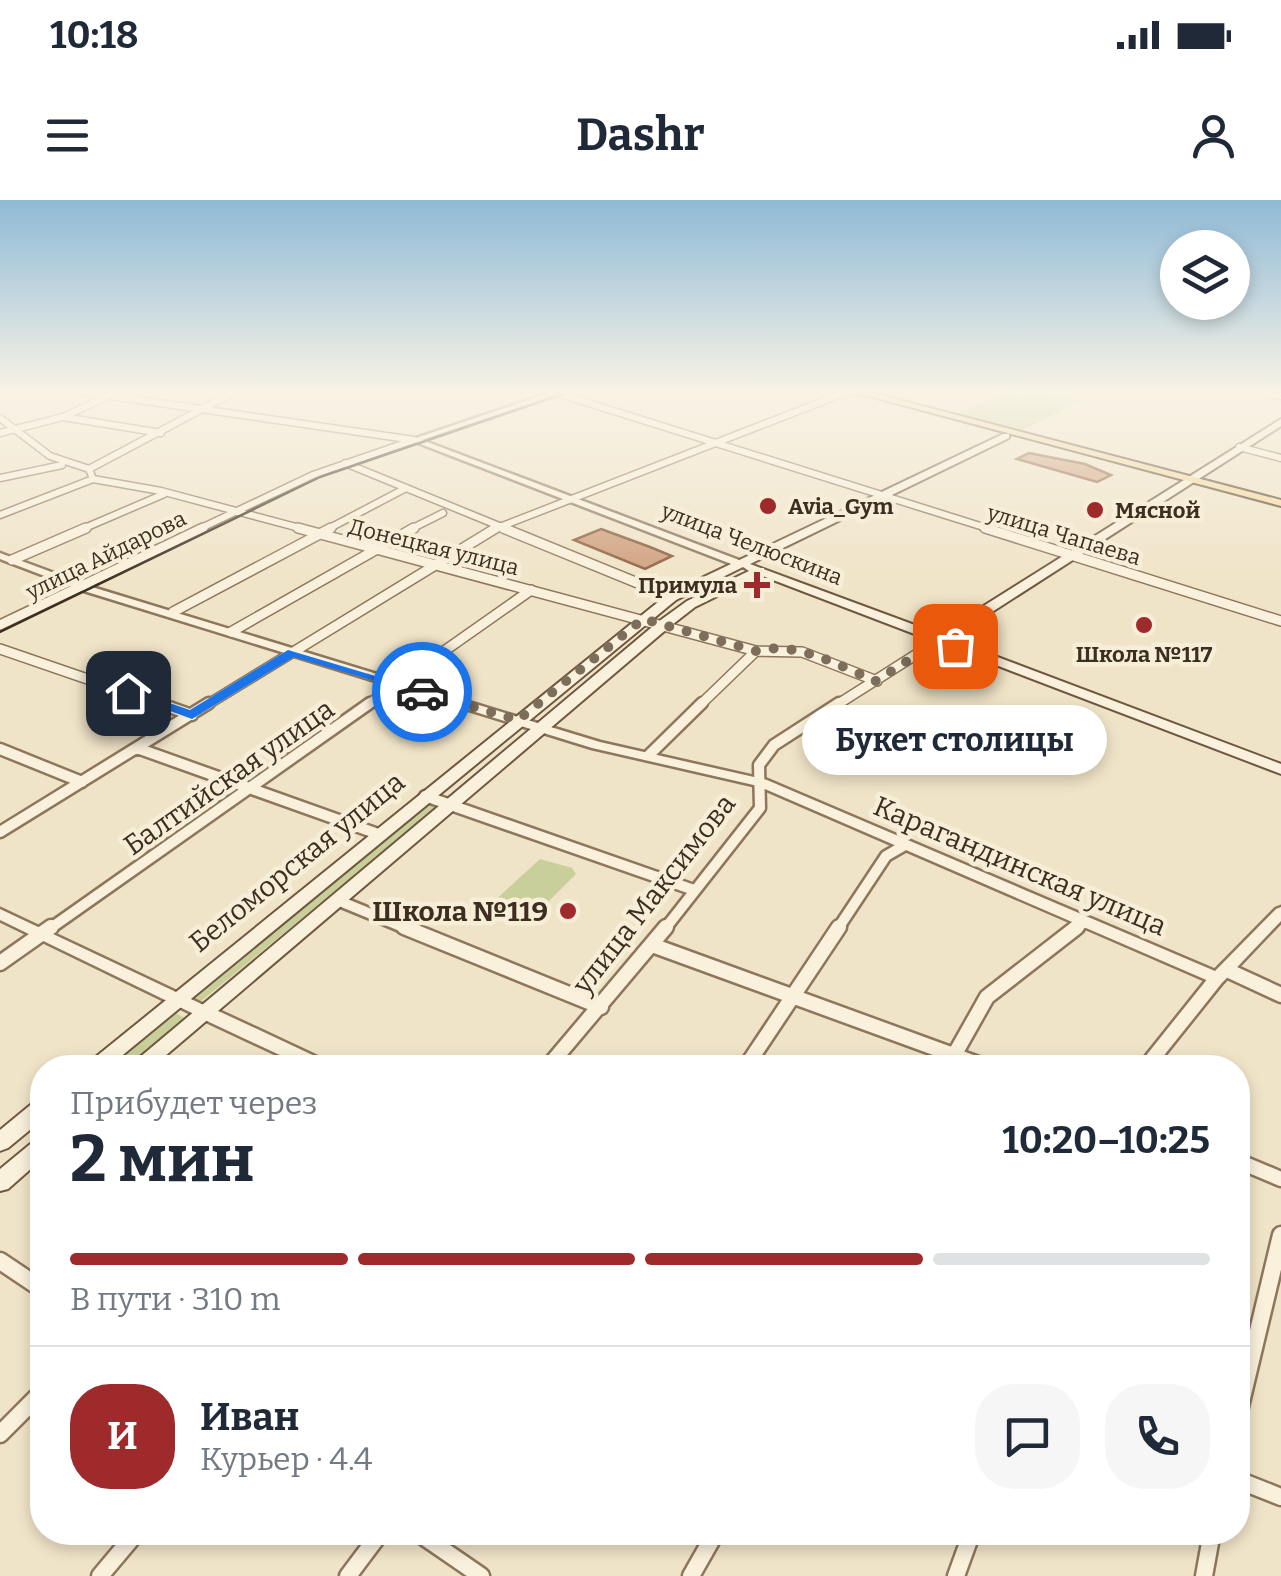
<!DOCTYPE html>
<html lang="ru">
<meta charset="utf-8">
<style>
body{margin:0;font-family:Bitter,serif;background:#f6f6f7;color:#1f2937;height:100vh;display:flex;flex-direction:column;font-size:38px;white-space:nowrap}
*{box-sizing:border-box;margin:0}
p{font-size:32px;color:#747a83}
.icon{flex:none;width:55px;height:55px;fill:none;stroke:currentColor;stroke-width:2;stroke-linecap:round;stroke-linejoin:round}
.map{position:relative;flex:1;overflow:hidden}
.details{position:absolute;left:30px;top:855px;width:1220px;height:490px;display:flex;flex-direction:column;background:#fff;border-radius:40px;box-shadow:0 5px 15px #0003}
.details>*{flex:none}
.controls{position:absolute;left:1160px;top:30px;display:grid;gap:20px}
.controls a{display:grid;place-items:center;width:90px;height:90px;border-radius:50%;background:#fff;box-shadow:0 5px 15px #0003;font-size:50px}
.pin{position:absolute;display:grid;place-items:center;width:85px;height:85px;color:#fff;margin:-42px;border-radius:20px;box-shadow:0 5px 15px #0006}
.courier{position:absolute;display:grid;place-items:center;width:100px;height:100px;margin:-50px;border:8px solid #1a73e8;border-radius:50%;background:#fff;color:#222;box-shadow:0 2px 12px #0007}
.bubble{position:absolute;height:70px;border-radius:35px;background:#fff;box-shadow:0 5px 15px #0003;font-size:32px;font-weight:700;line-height:70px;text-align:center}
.head em{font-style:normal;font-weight:700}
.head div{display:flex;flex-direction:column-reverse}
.head{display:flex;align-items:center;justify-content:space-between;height:170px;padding:0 40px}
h1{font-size:65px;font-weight:700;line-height:75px}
.bar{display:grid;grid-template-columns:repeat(4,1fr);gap:15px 10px;align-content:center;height:120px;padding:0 40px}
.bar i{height:12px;border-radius:8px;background:#e0e1e3}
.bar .active{background:#9e2a2b}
.bar p{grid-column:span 4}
.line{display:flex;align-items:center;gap:25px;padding:0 40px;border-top:2px solid #e0e1e3}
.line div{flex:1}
.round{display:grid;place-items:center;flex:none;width:105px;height:105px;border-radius:40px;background:#f6f6f7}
.status{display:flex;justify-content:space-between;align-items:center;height:70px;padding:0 50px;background:#fff;direction:ltr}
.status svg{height:28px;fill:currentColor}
header{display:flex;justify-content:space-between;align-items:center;height:130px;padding:0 40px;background:#fff;font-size:45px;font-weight:700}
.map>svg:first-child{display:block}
.green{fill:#c9cf9b}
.building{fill:#cf9f7d;stroke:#8d5f41;stroke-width:2.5}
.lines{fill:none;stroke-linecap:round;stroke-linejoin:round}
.minor-far4-casing{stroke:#8d765c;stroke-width:9}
.minor-far3-casing{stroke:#8d765c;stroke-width:12}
.minor-far2-casing{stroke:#8d765c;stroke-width:15}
.minor-far1-casing{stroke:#8d765c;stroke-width:19}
.minor-casing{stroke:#8d765c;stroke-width:21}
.tertiary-casing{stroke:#8d765c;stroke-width:5}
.secondary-casing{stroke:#6f573f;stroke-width:4}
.primary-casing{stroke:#5b4430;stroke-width:4}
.minor-far4{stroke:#faf1dc;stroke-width:6}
.minor-far3{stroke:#faf1dc;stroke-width:9}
.minor-far2{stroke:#faf1dc;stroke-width:10}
.minor-far1{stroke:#faf1dc;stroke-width:14}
.minor{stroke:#faf1dc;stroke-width:16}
.tertiary{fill:#faf1dc;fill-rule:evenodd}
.secondary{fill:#faf1dc;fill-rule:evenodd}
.primary{fill:#f3d9a0;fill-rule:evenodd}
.tram{stroke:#3d2e20;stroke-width:2.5}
.route{fill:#1a73e8}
.done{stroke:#7c6e5b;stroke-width:10;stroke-dasharray:0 18}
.poi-dot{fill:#9e2a2b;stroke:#f7eed8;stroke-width:4}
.labels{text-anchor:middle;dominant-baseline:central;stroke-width:9;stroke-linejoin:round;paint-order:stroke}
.far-poi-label{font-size:22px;font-weight:bold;fill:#3d2e20;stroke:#f7eed8;text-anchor:start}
.far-street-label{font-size:22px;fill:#3d2e20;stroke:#f7eed8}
.street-label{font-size:28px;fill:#3d2e20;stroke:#f7eed8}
.poi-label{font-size:28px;font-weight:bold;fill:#3d2e20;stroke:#f7eed8;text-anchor:end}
</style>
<div class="status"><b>10:18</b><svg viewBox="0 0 49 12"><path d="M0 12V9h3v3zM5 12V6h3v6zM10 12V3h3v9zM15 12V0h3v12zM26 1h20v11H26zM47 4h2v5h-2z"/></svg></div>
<header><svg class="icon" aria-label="menu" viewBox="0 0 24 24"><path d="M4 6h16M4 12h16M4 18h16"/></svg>Dashr<svg class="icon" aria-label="person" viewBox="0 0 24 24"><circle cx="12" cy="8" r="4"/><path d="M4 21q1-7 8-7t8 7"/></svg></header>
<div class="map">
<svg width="1281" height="1376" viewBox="0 0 1281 1376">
<rect width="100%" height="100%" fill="#f0e4c8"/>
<!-- green -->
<path class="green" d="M1007,191H1040L1081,201L1021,231L957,214Z
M426,603L437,607L199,803L187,798Z
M540,659L572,668L576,674L532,718L520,719L495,709L493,702Z
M170,810L187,819L128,867L100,868Z"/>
<!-- building -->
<path class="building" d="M1029,253L1085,264L1111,275L1097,282L1017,259Z
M601,329L650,347L672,356L645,369L574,340Z"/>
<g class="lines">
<!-- minor-far4 casing -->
<g class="minor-far4-casing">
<path id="minor-far4" d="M77,191L414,240
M550,191L993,330
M1260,191L1281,196
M63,217L161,233
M0,218L50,256L89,269L93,279L161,291L307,330
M0,233L63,217L106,197
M1239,247L1281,258
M345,263L509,330
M89,269L236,191
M0,278L62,265
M0,315L93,279
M80,330L164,294
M197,330L313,275L414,240
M326,330L406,288
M409,330L443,313
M492,330L844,193L864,191"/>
</g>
<!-- minor-far3 casing -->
<g class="minor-far3-casing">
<path id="minor-far3" d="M298,328L756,451L802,452L877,481
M503,328L672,397
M985,328L1281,421
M12,360L86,328
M173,412L331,328
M0,425L203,328
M231,432L414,328
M0,449L166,506
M205,506L496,328
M366,506L531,390
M699,506L756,451
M835,506L939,440"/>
</g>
<!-- minor-far2 casing -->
<g class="minor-far2-casing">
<path id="minor-far2" d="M158,503L192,515
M137,548L378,634
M0,549L82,582
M649,555L702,503
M425,596L694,690
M0,632L209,503
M337,700L410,730
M48,730L370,503
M664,730L760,608L759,565L774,545L839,503
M837,730L886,656L905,645
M1074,730L1084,722"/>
</g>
<!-- minor-far1 casing -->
<g class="minor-far1-casing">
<path id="minor-far1" d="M404,727L601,807
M652,745L989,868
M0,763L51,727
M1227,770L1281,795
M204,812L324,868
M547,868L666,727
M745,868L839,727
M947,868L987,797L1077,727
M1145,868L1217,778
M1238,961L1281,979"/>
</g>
<!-- minor casing -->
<g class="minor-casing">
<path id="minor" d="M0,1061L42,1089
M1238,1215L1281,1035
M0,1234L42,1192
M1238,1280L1281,1297
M417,1332L481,1376
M100,1376L137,1332
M348,1376L381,1332
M691,1376L716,1332
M956,1376L972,1332
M1204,1376L1212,1332"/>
</g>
<!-- tertiary casing -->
<g class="tertiary-casing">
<path id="tertiary" d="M555,191H567L422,240L747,363V367H739L410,240Z
M0,353L92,387L600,542L767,580L1215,771L1276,709L1281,707V721L1223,782H1211L758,586L592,548L84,391L0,359Z
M0,709L210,808L212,812L210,816H198L0,720Z"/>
</g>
<!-- secondary casing -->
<g class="secondary-casing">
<path id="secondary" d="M1281,219V226L950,439L1281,564V574L760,375L695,407L668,428L151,868H127L658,422L687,401L749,371L743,367L676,400L107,868H82L668,394L1003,234H1009V238L750,364L939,434Z
M42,900V920L8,948L0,951V930L34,902Z
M42,938V959L8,989L0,991V969L34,941Z"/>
</g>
<!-- primary casing -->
<g class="primary-casing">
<path id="primary" d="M850,191H865L1281,300V306Z"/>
</g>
<!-- minor-far4 -->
<use href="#minor-far4" class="minor-far4"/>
<!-- minor-far3 -->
<use href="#minor-far3" class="minor-far3"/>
<!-- minor-far2 -->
<use href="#minor-far2" class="minor-far2"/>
<!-- minor-far1 -->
<use href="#minor-far1" class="minor-far1"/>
<!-- minor -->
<use href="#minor" class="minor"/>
<!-- tertiary -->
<use href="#tertiary" class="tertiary"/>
<!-- secondary -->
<use href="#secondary" class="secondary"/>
<!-- primary -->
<use href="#primary" class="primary"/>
<!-- tram -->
<path class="tram" d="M0,432L320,277L572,191"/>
</g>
<!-- sky -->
<linearGradient id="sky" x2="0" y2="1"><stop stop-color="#8fbad6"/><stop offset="0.5" stop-color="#f8f3e6"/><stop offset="1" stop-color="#f8f3e6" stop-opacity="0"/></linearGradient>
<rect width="1281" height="384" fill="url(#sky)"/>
<!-- route -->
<path class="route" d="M288,450L429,492L418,494L294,457L192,519L121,493L128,489L190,510Z"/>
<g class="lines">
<!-- done -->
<path class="done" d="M422,492L518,520L643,419L756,451C796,440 839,466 876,481L940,440L955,446"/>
</g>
<!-- markers -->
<g class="poi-dot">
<circle cx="768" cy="306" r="10"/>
<circle cx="1095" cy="310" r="10"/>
<path d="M752 370h10v10h10v10h-10v10h-10v-10h-10v-10h10z"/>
<circle cx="1144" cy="425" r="10"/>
<circle cx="568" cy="711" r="10"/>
</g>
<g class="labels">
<!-- far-poi labels -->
<g class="far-poi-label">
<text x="788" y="306">Avia_Gym</text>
<text x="1115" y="310">Мясной</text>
<text x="737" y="385" text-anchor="end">Примула</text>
<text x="1144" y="454" text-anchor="middle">Школа №117</text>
</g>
<!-- far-street labels -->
<g class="far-street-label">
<text transform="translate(1064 335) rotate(17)">улица Чапаева</text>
<text transform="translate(752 344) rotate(21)">улица Челюскина</text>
<text transform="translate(434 347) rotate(14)">Донецкая улица</text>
<text transform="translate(106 355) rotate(-26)">улица Айдарова</text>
</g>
<!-- street labels -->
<g class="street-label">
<text transform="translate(229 577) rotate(-35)">Балтийская улица</text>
<text transform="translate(297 662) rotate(-39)">Беломорская улица</text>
<text transform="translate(1020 666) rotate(23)">Карагандинская улица</text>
<text transform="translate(654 694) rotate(-52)">улица Максимова</text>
</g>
<!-- poi labels -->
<g class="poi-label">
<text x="548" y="711">Школа №119</text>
</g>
</g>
</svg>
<div class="controls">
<a><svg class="icon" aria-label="layers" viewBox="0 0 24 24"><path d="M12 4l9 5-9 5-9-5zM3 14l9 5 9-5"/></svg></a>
</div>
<div class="pin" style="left:955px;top:446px;background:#ea580c"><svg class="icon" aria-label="bag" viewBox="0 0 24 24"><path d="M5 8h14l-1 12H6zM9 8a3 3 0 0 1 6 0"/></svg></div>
<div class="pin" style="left:128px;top:493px;background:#1f2937"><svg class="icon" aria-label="home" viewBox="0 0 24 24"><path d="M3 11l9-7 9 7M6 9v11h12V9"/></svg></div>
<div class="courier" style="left:422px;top:492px"><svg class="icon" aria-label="car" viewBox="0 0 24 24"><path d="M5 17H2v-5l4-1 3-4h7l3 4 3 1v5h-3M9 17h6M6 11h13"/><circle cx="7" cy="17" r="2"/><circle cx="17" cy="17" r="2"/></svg></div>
<div class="bubble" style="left:802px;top:505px;width:305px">Букет столицы</div>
<section class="details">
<div class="head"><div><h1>2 мин</h1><p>Прибудет через</p></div><em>10:20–10:25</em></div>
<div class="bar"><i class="active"></i><i class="active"></i><i class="active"></i><i></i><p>В пути · 310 m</p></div>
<div class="line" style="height:180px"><b class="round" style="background:#9e2a2b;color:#fff">И</b><div><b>Иван</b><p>Курьер · 4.4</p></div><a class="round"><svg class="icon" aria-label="chat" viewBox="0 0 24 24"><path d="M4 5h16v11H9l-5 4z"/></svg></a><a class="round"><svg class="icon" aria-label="phone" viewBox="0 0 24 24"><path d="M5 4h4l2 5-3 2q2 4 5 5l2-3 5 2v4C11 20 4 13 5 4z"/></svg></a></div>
</section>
</div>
